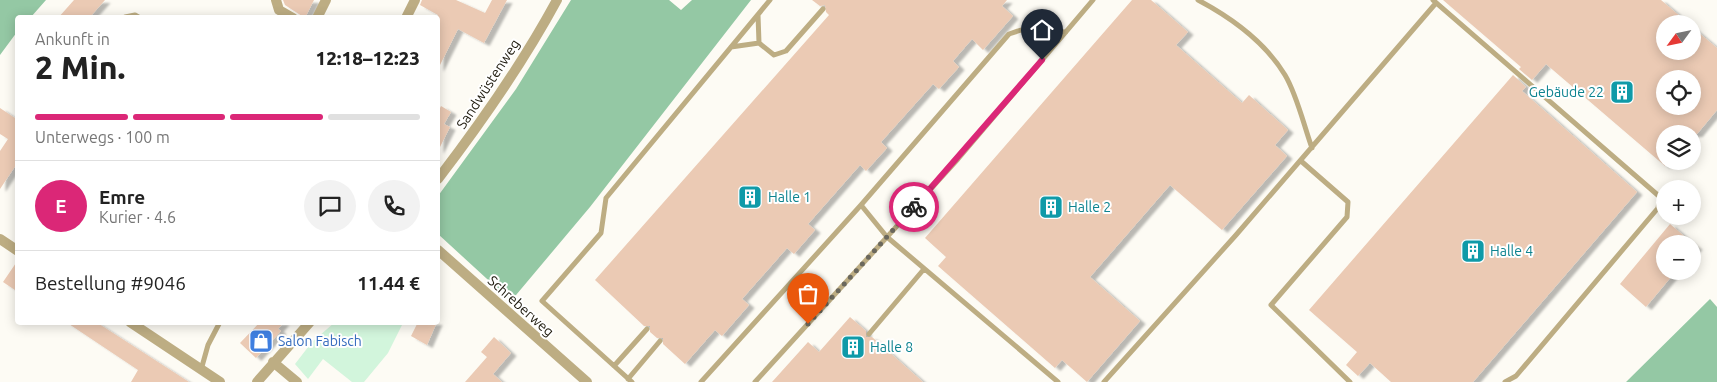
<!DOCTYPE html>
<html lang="de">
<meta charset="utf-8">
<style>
body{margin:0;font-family:Ubuntu,sans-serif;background:#f2f2f2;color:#222;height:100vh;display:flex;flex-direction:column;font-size:19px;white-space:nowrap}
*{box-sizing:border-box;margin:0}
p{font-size:16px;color:#767676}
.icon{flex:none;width:28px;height:28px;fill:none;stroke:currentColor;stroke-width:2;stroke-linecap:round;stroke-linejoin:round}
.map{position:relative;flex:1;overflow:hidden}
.drawer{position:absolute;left:15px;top:15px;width:425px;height:310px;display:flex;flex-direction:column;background:#fff;border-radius:5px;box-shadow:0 2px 12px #0003}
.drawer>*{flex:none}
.needle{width:32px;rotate:237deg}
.controls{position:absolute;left:1656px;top:15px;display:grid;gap:10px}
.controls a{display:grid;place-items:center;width:45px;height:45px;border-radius:50%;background:#fff;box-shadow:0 2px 12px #0003;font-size:25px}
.pin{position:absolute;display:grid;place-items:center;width:42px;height:42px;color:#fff;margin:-51px -21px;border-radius:50% 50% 50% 0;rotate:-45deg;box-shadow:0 0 5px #0007}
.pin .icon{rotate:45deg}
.courier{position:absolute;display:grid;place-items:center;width:50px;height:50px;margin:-25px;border:4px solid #db2777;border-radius:50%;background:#fff;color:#222;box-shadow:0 1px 6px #0007}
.summary em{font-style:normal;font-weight:800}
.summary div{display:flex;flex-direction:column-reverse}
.summary{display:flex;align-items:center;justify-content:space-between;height:85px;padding:0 20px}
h1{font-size:32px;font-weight:800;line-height:38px}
.bar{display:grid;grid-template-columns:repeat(4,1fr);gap:8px 5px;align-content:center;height:60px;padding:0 20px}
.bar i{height:6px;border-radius:4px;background:#e0e0e0}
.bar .selected{background:#db2777}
.bar p{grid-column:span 4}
.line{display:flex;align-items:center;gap:12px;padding:0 20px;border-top:1px solid #e0e0e0}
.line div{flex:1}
.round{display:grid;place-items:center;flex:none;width:52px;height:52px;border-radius:26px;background:#f2f2f2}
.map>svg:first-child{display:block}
.green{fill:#d2f5dc}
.forest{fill:#94c8a4}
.building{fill:#ebcab4;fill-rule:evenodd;filter:url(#shadow)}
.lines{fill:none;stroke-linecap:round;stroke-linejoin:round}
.service{stroke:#bdad83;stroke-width:5}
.minor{stroke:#bdad83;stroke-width:10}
.done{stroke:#6b685d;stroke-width:5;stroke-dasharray:0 9}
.route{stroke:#db2777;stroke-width:6}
.labels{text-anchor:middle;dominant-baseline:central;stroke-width:4;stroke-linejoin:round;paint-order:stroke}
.street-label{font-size:14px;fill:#1d190c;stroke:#fff}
.culture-label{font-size:14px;fill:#0d838f;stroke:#fff;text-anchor:start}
.shop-label{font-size:14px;fill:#366cbe;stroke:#fff;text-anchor:start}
</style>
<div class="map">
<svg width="1717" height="382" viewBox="0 0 1717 382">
<defs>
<filter id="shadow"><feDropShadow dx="5.5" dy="3" stdDeviation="1" flood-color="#0004"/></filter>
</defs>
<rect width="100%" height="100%" fill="#fdfbf4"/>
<!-- green -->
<path class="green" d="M334,323V322L403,323L388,353L364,382H352L323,359L308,379L295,364L312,342Z"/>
<!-- forest -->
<path class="forest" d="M0,0H46L31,17L18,18L17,32L0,55Z
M571,0H669L681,10L692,0H751L590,207L511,301L438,234V196L516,89Z
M1710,299L1717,307V382H1626Z"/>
<!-- building -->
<path class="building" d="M74,0H105L89,18H58Z
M283,0H314L305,18L285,5Z
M422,0H456L485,13L492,0H507L484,43L458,29L438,69V15L420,5Z
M812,0H1007L1002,6L1013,16L983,50L972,39L953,61L959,67L939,89L933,84L881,142L887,148L866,171L860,165L808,224L815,230L794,254L787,248L742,299L749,305L722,336L715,330L685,364L663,344V338H657L650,332V326H644L595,280L829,15L826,12L825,5L820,6Z
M1132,0H1151L1188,32L1176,45L1242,103L1249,95L1288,130L1275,145L1287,156L1222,230L1170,185L1090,277L1140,321L1087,382L1062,360L1055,368L938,266L946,257L925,238Z
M1443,0H1661L1689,24H1665V51H1692V27L1717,48V110L1697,134H1665V166L1546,64L1532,80L1519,69L1521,67ZM1665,79H1692V106H1665Z
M1513,75L1526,87L1522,91L1637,192L1473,382H1391L1370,363L1358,376L1346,365L1357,352L1309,310Z
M441,106L451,112L444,124L450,127L438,151V112Z
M0,108L18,120V162L0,189V151L8,139L0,134Z
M1670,224L1697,247L1692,252V244H1665V271H1676L1646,307L1620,284Z
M18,260V292L3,282Z
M850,317L866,331V337H872L923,382H772L808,342L819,352Z
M66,322H96L189,382H131L138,370Z
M260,322H284L278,329L281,331L256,358L240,343Z
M418,322H437L427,345L411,336Z
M494,337L511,353L493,374L502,382H465L487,357L481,352Z"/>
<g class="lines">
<!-- service -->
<path class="service" d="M1198,0C1232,18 1265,42 1285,75C1297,95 1304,126 1312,148
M1433,0L1660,197L1658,208L1516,376L1505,382
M758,15L759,43L774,55L786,51L823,9
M125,17L135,15L140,18
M731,47L759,43
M1301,161L1348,202L1347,217L1271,305L1350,382
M861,205L887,237L1058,382
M869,334L924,269
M614,366L647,329
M201,370L208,345L220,322
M628,379L660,341
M632,382L542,301L601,233L606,198L770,0
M701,382L861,205L1009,34L1021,30L1066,32
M755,382L958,159L1093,0
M1104,382L1236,235L1436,3"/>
<!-- minor -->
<path class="minor" d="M276,0L279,10L293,18
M317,18L326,0
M406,18L415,0
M438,179C481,123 523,63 557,0
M0,239L18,251
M438,250L587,382
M130,322L220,382
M273,362L297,382
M257,382L310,322"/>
</g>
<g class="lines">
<!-- done -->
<path class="done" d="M808,324L914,207"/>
<!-- route -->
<path class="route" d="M914,207L1042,60"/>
</g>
<!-- icons -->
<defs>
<g id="building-square" transform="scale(1.25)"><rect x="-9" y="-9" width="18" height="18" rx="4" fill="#0f9aa8" stroke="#fff"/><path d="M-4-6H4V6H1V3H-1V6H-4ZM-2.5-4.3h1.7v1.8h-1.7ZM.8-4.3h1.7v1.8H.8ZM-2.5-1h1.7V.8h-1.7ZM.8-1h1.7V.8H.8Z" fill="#fff"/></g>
<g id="shop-square" transform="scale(1.25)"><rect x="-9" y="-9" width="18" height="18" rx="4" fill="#3f7fe0" stroke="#fff"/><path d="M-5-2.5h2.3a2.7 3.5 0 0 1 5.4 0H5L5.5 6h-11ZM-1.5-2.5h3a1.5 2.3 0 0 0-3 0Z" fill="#fff"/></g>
</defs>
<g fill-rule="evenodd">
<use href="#building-square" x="1622" y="92"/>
<use href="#building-square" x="750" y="197"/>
<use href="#building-square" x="1051" y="207"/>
<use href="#building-square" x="1473" y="251"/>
<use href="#shop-square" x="261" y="341"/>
<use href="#building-square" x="853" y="347"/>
</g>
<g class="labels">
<!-- street labels -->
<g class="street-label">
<text transform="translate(488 84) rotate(-57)">Sandwüstenweg</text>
<text transform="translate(521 306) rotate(42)">Schreberweg</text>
</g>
<!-- culture labels -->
<g class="culture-label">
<text x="1604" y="92" text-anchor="end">Gebäude 22</text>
<text x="768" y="197">Halle 1</text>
<text x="1068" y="207">Halle 2</text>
<text x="1490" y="251">Halle 4</text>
<text x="870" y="347">Halle 8</text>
</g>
<!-- shop labels -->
<g class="shop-label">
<text x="278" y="341">Salon Fabisch</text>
</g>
</g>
</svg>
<div class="controls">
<a><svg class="needle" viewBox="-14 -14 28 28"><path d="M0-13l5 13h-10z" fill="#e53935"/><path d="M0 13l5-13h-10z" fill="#767676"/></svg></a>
<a><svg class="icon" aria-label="locate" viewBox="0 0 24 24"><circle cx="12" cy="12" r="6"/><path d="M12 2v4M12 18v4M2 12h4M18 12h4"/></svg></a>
<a><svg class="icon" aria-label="layers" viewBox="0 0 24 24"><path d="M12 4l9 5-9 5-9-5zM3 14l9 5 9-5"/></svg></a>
<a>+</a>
<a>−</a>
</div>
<div class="pin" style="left:808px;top:324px;background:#ea580c"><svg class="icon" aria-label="bag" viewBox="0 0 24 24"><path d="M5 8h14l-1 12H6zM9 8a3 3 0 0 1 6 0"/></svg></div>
<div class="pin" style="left:1042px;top:60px;background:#1f2937"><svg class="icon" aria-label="home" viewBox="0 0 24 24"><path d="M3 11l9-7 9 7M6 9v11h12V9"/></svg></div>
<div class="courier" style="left:914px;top:207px"><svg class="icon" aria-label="bike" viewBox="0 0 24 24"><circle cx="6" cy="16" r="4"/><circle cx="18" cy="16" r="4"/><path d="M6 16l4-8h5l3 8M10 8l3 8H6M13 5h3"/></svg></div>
<section class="drawer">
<div class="summary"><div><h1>2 Min.</h1><p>Ankunft in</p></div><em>12:18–12:23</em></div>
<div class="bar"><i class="selected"></i><i class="selected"></i><i class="selected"></i><i></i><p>Unterwegs · 100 m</p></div>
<div class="line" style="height:90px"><b class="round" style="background:#db2777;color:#fff">E</b><div><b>Emre</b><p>Kurier · 4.6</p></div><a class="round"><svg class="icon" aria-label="chat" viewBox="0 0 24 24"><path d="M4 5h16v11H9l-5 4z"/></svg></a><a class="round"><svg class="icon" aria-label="phone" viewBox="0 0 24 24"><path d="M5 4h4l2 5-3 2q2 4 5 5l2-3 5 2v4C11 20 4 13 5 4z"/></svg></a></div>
<div class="line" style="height:65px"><div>Bestellung #9046</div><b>11.44 €</b></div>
</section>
</div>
